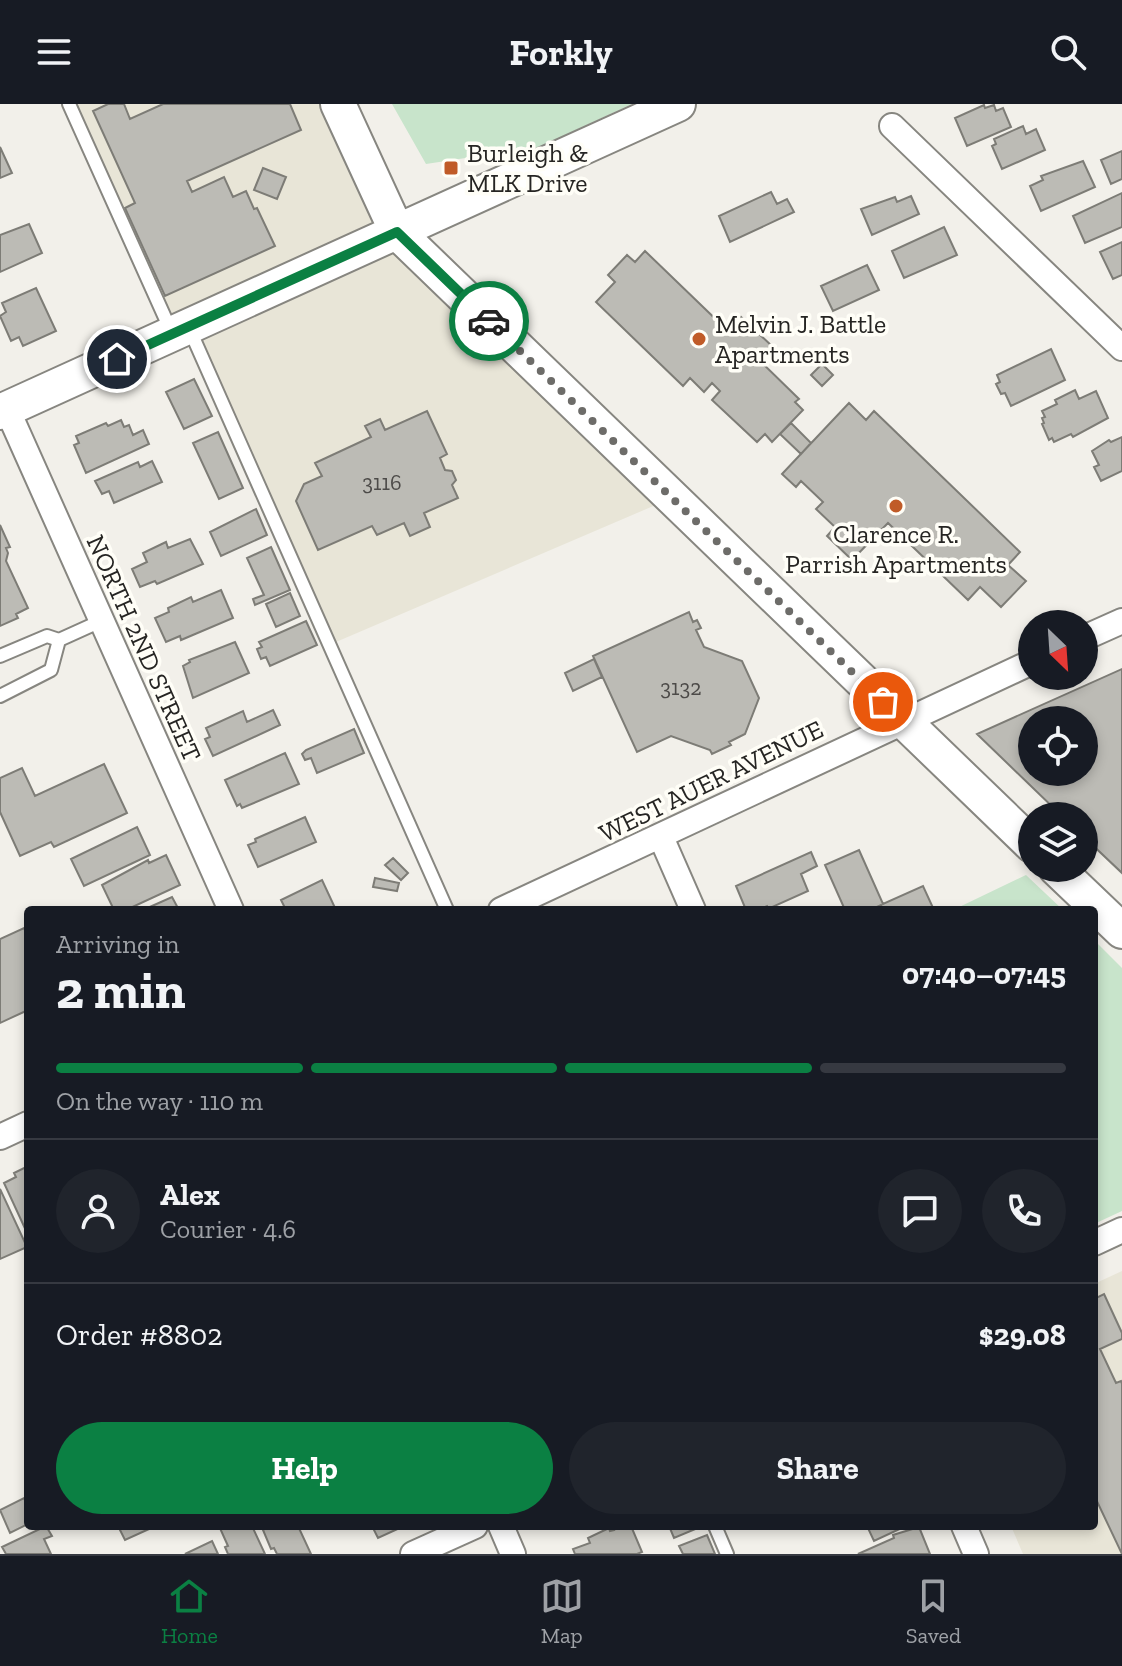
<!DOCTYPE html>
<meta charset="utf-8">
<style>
body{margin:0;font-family:"Zilla Slab",serif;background:#20242c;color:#f1f3f6;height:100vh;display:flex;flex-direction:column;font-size:30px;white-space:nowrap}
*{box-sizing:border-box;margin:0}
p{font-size:26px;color:#9ea1a6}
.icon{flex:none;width:44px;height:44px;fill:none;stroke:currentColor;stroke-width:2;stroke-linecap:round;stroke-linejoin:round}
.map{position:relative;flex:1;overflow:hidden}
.sheet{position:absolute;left:24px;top:802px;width:1074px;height:624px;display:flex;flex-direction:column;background:#171b24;border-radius:8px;box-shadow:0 4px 12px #0003}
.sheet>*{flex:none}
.needle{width:52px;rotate:155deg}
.controls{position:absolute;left:1018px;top:506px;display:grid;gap:16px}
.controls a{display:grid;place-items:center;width:80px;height:80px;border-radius:50%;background:#171b24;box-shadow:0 4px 12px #0003;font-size:40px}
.pin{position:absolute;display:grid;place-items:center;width:68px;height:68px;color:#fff;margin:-34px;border:4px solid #fff;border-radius:50%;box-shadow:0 2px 8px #0007}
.courier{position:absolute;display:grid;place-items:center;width:80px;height:80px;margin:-40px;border:6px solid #0b8043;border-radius:50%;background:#fff;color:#222;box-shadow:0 2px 10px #0007}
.headline em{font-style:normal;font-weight:700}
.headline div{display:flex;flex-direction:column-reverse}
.headline{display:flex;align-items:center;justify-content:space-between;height:136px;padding:0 32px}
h1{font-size:52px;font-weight:700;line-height:60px}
.bar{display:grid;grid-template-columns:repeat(4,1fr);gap:12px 8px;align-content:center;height:96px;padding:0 32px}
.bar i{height:10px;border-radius:6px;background:#363941}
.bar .active{background:#0b8043}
.bar p{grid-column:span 4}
.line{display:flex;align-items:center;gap:20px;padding:0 32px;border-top:2px solid #363941}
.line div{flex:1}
.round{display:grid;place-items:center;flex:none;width:84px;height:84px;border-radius:42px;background:#20242c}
.action{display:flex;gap:16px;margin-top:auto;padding:16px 32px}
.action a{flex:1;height:92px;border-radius:48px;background:#0b8043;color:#fff;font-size:32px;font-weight:700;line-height:92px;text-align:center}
.action a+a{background:#20242c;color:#f1f3f6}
header{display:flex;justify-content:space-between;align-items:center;height:104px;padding:0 32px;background:#171b24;font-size:36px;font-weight:700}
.dock{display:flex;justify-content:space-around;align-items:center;height:112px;border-top:2px solid #363941;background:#171b24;font-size:22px;color:#9ea1a6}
.dock a{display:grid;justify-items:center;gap:4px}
.dock .active{color:#0b8043}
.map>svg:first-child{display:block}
.built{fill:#e8e5d7}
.green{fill:#c8e4cb}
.building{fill:#bcbbb5;stroke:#7d7c76;stroke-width:2;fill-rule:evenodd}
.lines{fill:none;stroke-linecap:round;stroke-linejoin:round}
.lane-casing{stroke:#878680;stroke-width:16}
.street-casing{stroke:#878680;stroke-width:28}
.secondary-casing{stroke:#878680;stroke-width:38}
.lane{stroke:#fff;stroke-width:12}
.street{stroke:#fff;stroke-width:24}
.secondary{stroke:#fff;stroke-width:34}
.done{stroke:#6d6c69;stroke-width:8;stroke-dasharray:0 14.4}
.route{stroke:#0b8043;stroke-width:10}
.poi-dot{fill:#c05b28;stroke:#fffef7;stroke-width:3}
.labels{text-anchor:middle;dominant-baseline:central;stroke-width:7;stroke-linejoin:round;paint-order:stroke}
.number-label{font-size:22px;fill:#4c4a48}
.poi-label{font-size:26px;fill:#262523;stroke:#fffef7;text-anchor:start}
.street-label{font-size:26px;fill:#262523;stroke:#fffef7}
</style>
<header><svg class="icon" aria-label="menu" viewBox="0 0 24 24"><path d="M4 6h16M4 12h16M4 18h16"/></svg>Forkly<svg class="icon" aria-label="search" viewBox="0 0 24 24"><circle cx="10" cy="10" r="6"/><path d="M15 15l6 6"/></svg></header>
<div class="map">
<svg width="1122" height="1450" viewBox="0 0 1122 1450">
<rect width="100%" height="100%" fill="#f2f0ea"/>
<!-- built -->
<path class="built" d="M64,0H338L397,128L672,394L329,541L188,223L172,230Z
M1122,1167V1450H1023L1011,1422H1094V1180Z"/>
<!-- green -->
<path class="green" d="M392,0H632L539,43L426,60Z
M1026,771L1063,806H953Z
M1094,836L1122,864V1107L1094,1120Z"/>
<!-- building -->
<path class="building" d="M108,0H124L130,15L163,0H290L301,26L187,77L192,88L224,73L233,93L246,87L254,105L257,104L275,142L165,192L125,104L135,99L93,7Z
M984,1L985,4L994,1L996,7L1003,4L1011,23L967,42L955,14Z
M1023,22L1026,30L1036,25L1045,46L1002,65L992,42L996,40L994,35Z
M0,43L12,69L0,74Z
M1122,47V75L1111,80L1101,56Z
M1083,57L1095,83L1041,107L1030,82L1043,76L1041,72Z
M263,64L286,73L277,95L254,86Z
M771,88L777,100L787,95L794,108L730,138L719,112Z
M1122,89V123L1085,139L1073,112Z
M911,92L919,110L872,131L861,105L895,93L897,98Z
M29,120L42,149L0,168V131Z
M944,123L957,151L904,174L892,147Z
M1122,138V171L1113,175L1100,148Z
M645,147L728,227L741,213L773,243L760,257L799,295L795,298L803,306L772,338L765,330L757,338L712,296L720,287L712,279L704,288L690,274L683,282L596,198L615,178L608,171L627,151L635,158Z
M867,161L879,186L833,207L821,182Z
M36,184L56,227L23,242L19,233L11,237L0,212L6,208L2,199Z
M1051,245L1065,276L1011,302L1005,289L1001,290L996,280L1000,278L997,271Z
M822,260L833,271L822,282L811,271Z
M194,275L212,312L184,325L166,288Z
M1075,286L1079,295L1096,287L1108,314L1073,333L1071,330L1054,338L1052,334L1049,336L1042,320L1044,319L1042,314L1045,313L1042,307L1057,300L1055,296Z
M849,299L866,316L874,307L1020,448L1008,461L1026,477L1001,503L980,483L968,496L888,419L852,456L827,432L835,423L816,405L823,398L801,377L796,383L782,370Z
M427,307L447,350L440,354L445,366L452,367L456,376L452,381L458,394L424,409L430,423L410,432L404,419L377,431L372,422L318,446L296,397L304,380L322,372L315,359L371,333L365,322L380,315L385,326Z
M121,316L124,323L129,321L133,331L143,326L149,340L86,369L74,341L79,339L76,332L106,319L108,322Z
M791,319L811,339L801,350L780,330Z
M218,328L243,384L219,395L193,339Z
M1122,333V367L1101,377L1094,363L1099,361L1092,347L1109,336L1111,338Z
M152,357L162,378L114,399L109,387L102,390L95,377L138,358L140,363Z
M256,405L267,431L221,452L210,428Z
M0,421L10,443L6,444L8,449L6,457L28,504L16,510L18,514L0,522Z
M190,435L203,460L157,480L155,477L140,483L132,465L147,458L143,449L166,438L168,444Z
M271,443L290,486L255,501L253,495L264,491L247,454Z
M221,486L233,514L181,536L180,532L166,538L155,514L169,508L168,504L191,493L193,498Z
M290,489L300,512L276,523L266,500Z
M689,508L693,518L697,516L701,524L696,526L704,543L742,557L759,594L745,630L729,638L731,641L712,650L710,646L671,632L637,648L593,552Z
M306,517L317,541L270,562L266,553L261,555L257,545L262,543L259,538Z
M235,538L249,569L193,594L183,562L190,558L189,556Z
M594,555L602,573L573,587L565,569Z
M1122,565V769L1084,733V712H1062L977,630ZM1032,616H1084V668H1032Z
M273,606L280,621L213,652L205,635L210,633L206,624L243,607L247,618Z
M354,625L364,649L317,669L311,654L305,656L302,650L306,646Z
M285,649L299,680L242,704L240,700L237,702L225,676Z
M104,660L127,709L54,743L51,738L20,752L0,708V674L22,664L35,692Z
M305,713L316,738L258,763L248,741L256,738L255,735Z
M137,723L150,751L84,782L71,755Z
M859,746L883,800L923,782L934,806H883L881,801L870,806H845L825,761Z
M811,748L817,762L801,770L808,787L768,805L767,802L758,806H746L736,782Z
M166,751L180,781L126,806H114L102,781L148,756L149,759Z
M393,754L408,769L401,776L385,761Z
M375,774L399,779L397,787L373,783Z
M322,776L336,806H286L281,796Z
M172,793L179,806H143Z
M24,824L28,833V906L0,919V835Z
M28,1062V1131L4,1079L16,1073L14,1069Z
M0,1085L27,1143L0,1155Z
M1104,1190L1122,1229V1235L1100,1245L1116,1279L1121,1277L1122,1280V1450L1094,1391V1195Z
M24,1394L28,1403V1420L10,1429L0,1406Z
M46,1422L52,1432L44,1435L51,1450H6L2,1443Z
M118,1422H147L149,1425L125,1436Z
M219,1422H252L265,1450H228L225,1443L228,1442Z
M264,1422H298L311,1450H277L274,1444L271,1445L263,1426L265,1425Z
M372,1422H404L378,1434Z
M612,1422H631L642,1448L637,1450H575L573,1445L590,1439L588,1434L609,1424L610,1427L614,1426Z
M669,1422H700V1423L674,1434Z
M867,1422H906L874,1437Z
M919,1423L930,1450H858L894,1434L893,1431Z
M707,1431L715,1450H683L679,1442Z
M212,1437L218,1450H185Z"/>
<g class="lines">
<!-- lane casing -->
<g class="lane-casing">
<path id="lane" d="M69,0L171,227
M189,224L447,806
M0,552L47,532L59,536L101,517
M0,592L51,566L59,536
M715,1422L727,1450"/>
</g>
<!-- street casing -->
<g class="street-casing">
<path id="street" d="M892,22L1122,244
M7,305L231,806
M1084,534L1122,517
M661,733L693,806
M501,806L1032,558
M0,1033L28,1020
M1094,1139L1122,1126
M501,1422L513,1450
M964,1422L976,1450
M413,1450L475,1422"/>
</g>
<!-- secondary casing -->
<g class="secondary-casing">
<path id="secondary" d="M338,0L397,128L1032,741
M0,308L678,0
M1056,764L1122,827"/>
</g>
<!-- lane -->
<use href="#lane" class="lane"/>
<!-- street -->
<use href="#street" class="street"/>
<!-- secondary -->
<use href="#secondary" class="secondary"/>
</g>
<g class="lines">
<!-- done -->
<path class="done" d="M489,217L883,598"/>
<!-- route -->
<path class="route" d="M117,255L397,128L489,217"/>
</g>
<!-- markers -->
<g class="poi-dot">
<rect x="443" y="56" width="16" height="16" rx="4"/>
<circle cx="699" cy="235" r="8"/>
<circle cx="896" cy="402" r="8"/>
</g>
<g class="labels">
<!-- number labels -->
<g class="number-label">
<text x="382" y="378">3116</text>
<text x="681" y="583">3132</text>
</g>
<!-- poi labels -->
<g class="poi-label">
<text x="467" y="49">Burleigh &amp;<tspan x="467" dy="30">MLK Drive</tspan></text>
<text x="715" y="220">Melvin J. Battle<tspan x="715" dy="30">Apartments</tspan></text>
<text x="896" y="430" text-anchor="middle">Clarence R.<tspan x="896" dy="30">Parrish Apartments</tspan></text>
</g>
<!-- street labels -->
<g class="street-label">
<text transform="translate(144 544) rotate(66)">NORTH 2ND STREET</text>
<text transform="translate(711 677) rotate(-26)">WEST AUER AVENUE</text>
</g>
</g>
</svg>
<div class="controls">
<a><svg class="needle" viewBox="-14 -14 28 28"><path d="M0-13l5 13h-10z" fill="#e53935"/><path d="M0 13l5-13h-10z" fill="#9ea1a6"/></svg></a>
<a><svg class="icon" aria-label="locate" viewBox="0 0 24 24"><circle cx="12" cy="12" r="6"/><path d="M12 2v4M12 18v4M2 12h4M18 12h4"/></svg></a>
<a><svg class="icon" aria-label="layers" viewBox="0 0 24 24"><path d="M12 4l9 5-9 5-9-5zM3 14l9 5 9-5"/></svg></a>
</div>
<div class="pin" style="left:883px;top:598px;background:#ea580c"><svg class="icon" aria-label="bag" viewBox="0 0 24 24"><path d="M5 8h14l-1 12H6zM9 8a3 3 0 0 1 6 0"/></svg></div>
<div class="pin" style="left:117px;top:255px;background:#1f2937"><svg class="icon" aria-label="home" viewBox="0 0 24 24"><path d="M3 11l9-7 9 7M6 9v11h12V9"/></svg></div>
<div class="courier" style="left:489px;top:217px"><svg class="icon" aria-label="car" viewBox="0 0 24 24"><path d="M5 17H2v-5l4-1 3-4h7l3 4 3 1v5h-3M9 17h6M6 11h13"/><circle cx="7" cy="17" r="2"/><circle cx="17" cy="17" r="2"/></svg></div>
<section class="sheet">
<div class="headline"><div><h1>2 min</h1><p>Arriving in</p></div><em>07:40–07:45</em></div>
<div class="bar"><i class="active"></i><i class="active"></i><i class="active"></i><i></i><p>On the way · 110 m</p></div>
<div class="line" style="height:144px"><a class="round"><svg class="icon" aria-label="person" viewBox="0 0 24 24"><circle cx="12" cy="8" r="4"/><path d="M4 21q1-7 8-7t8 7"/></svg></a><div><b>Alex</b><p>Courier · 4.6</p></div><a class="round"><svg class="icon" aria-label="chat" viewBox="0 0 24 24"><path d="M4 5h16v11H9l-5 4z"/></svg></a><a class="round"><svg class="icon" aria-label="phone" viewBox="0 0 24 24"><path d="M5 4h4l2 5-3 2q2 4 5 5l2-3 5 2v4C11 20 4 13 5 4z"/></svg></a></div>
<div class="line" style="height:104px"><div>Order #8802</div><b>$29.08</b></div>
<div class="action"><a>Help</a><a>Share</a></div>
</section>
</div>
<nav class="dock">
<a class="active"><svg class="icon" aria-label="home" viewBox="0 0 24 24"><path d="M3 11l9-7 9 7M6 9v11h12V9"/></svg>Home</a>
<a><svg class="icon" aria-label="map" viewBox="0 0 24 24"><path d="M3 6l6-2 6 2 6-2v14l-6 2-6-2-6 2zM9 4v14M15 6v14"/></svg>Map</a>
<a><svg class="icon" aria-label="saved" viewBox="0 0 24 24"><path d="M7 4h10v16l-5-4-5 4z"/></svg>Saved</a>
</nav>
